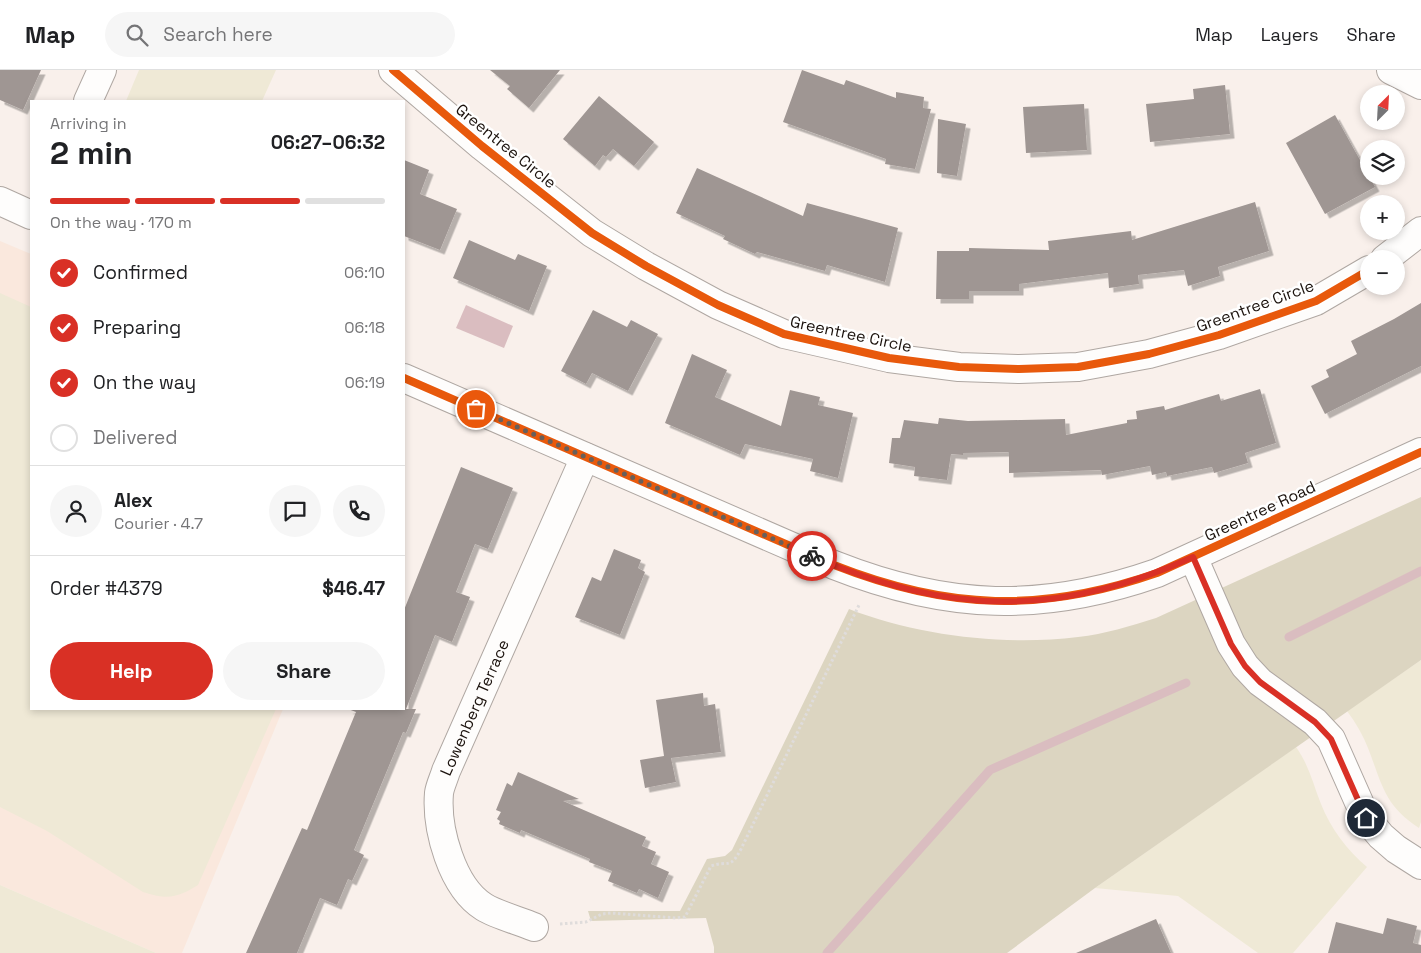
<!DOCTYPE html>
<meta charset="utf-8">
<style>
body{margin:0;font-family:"Space Grotesk",sans-serif;background:#f6f6f6;color:#202124;height:100vh;display:flex;flex-direction:column;font-size:19px;white-space:nowrap}
*{box-sizing:border-box;margin:0}
p{font-size:16px;color:#757577}
.icon{flex:none;width:28px;height:28px;fill:none;stroke:currentColor;stroke-width:2;stroke-linecap:round;stroke-linejoin:round}
.map{position:relative;flex:1;overflow:hidden}
.details{position:absolute;left:30px;top:30px;width:375px;height:610px;display:flex;flex-direction:column;background:#fff;border-radius:0px;box-shadow:0 2px 8px #0003}
.details>*{flex:none}
.needle{width:32px;rotate:24deg}
.fabs{position:absolute;left:1360px;top:15px;display:grid;gap:10px}
.fabs a{display:grid;place-items:center;width:45px;height:45px;border-radius:50%;background:#fff;box-shadow:0 2px 8px #0003;font-size:25px}
.pin{position:absolute;display:grid;place-items:center;width:42px;height:42px;color:#fff;margin:-21px;border:2px solid #fff;border-radius:50%;box-shadow:0 1px 5px #0007}
.courier{position:absolute;display:grid;place-items:center;width:50px;height:50px;margin:-25px;border:4px solid #d93025;border-radius:50%;background:#fff;color:#222;box-shadow:0 1px 6px #0007}
.headline em{font-style:normal;font-weight:700}
.headline div{display:flex;flex-direction:column-reverse}
.headline{display:flex;align-items:center;justify-content:space-between;height:85px;padding:0 20px}
h1{font-size:32px;font-weight:700;line-height:38px}
.bar{display:grid;grid-template-columns:repeat(4,1fr);gap:8px 5px;align-content:center;height:60px;padding:0 20px}
.bar i{height:6px;border-radius:4px;background:#e0e0e0}
.bar .active{background:#d93025}
.bar p{grid-column:span 4}
.line{display:flex;align-items:center;gap:12px;padding:0 20px;border-top:1px solid #e0e0e0}
.line div{flex:1}
.round{display:grid;place-items:center;flex:none;width:52px;height:52px;border-radius:26px;background:#f6f6f6}
ol{padding:0 20px;list-style:none}
li{display:flex;align-items:center;gap:15px;height:55px}
li p{margin-inline-start:auto}
li .icon{padding:5px;border-radius:50%;background:#d93025;color:#fff;stroke-width:4}
li:last-child{color:#757577}
li i{width:28px;height:28px;border:2px solid #e0e0e0;border-radius:50%}
.action{display:flex;gap:10px;margin-top:auto;padding:10px 20px}
.action a{flex:1;height:58px;border-radius:30px;background:#d93025;color:#fff;font-size:20px;font-weight:700;line-height:58px;text-align:center}
.action a+a{background:#f6f6f6;color:#202124}
header{display:flex;align-items:center;gap:30px;box-sizing:border-box;height:70px;padding:0 25px;background:#fff;border-bottom:1px solid #e0e0e0}
header strong{font-size:24px}
nav{display:flex;gap:28px;margin-inline-start:auto;font-size:18px}
.search{width:350px;height:45px;background:#f6f6f6;display:flex;align-items:center;gap:12px;box-sizing:border-box;padding:0 18px;border-radius:28px;color:#757577;font-size:19px}
.map>svg:first-child{display:block}
.built{fill:#fae8dd}
.green{fill:#efe9d6}
.forest{fill:#dcd5c1}
.water{fill:#dabdc0}
.lines{fill:none;stroke-linecap:round;stroke-linejoin:round}
.stream{stroke:#dabdc0;stroke-width:9}
.building{fill:#9f9693;filter:url(#shadow)}
.minor-casing{stroke:#afa7a2;stroke-width:30}
.path{stroke:#dfdcdb;stroke-width:3;stroke-dasharray:2.5 2.5;stroke-linecap:butt}
.minor{stroke:#fefdfc;stroke-width:28}
.cycleway-casing{stroke:#fff;stroke-width:11}
.cycleway{stroke:#e8590c;stroke-width:8}
.done{stroke:#685f5a;stroke-width:5;stroke-dasharray:0 9}
.route{stroke:#d93025;stroke-width:6}
.labels{text-anchor:middle;dominant-baseline:central;stroke-width:5;stroke-linejoin:round;paint-order:stroke}
.street-label{font-size:16px;fill:#1a110c;stroke:#fff}
</style>
<header>
<strong>Map</strong>
<div class="search"><svg class="icon" aria-label="search" viewBox="0 0 24 24"><circle cx="10" cy="10" r="6"/><path d="M15 15l6 6"/></svg>Search here</div>
<nav><a>Map</a><a>Layers</a><a>Share</a></nav>
</header>
<div class="map">
<svg width="1421" height="883" viewBox="0 0 1421 883">
<defs>
<filter id="shadow"><feDropShadow dx="4.5" dy="4.5" stdDeviation="0" flood-color="#0004"/></filter>
</defs>
<rect width="100%" height="100%" fill="#f9f0eb"/>
<!-- built -->
<path class="built" d="M0,171L31,184V639H283L182,883H156L0,815Z"/>
<!-- green -->
<path class="green" d="M139,0H276L262,31H126Z
M0,223L31,237V639H276L198,815C177,828 167,830 143,822L47,761L0,737Z
M1421,590V752L1419,758C1384,735 1382,714 1368,678C1363,665 1356,653 1347,641Z
M1296,677C1309,695 1313,714 1321,734C1331,759 1347,780 1367,797L1293,883H1258L1178,826L1095,818Z
M0,815L156,883H0Z"/>
<!-- forest -->
<path class="forest" d="M1421,427V590L1095,818L1007,883H714V877L706,848L591,851L588,841H680L707,789L725,786L732,780L849,539C919,566 1004,576 1078,567C1105,564 1130,556 1156,548Z"/>
<!-- water -->
<path class="water" d="M466,235L513,256L504,278L456,258Z"/>
<g class="lines">
<!-- stream -->
<path class="stream" d="M1289,567L1421,501
M827,883L990,700L1186,613"/>
</g>
<!-- building -->
<path class="building" d="M0,0H41L23,40L0,30Z
M490,0H560L529,38L507,19L510,16Z
M802,0L844,15L846,10L896,28V22L924,27L923,38L931,39L915,99L885,94L886,89L783,52Z
M1225,15L1230,64L1150,72L1146,34L1194,29L1193,19Z
M599,26L654,72L634,96L613,79L606,87L603,85L595,96L563,69Z
M1084,34L1087,80L1026,83L1023,37Z
M1335,45L1375,117L1325,144L1286,73Z
M938,49L966,54L957,106L937,103Z
M404,90L429,100L420,124L457,139L440,180L404,166Z
M697,98L803,146L807,133L898,158L885,212L827,195L825,201L757,182L755,184L723,169L725,166L676,143Z
M1255,132L1269,181L1218,197L1220,206L1188,216L1184,200L1138,205L1139,214L1109,218L1108,203L1019,214V221H969V229H936L937,181H969V178L1049,180L1048,171L1131,161L1132,170Z
M469,170L515,190L518,184L547,196L529,241L453,208Z
M1421,233V296L1325,344L1311,316L1329,307L1326,300L1357,284L1351,271L1394,249Z
M593,240L627,257L631,250L658,264L628,321L592,303L586,314L561,301Z
M692,284L727,300L715,327L781,356L790,320L820,327L818,335L853,343L838,408L810,401L813,389L745,374L740,385L665,353Z
M1260,319L1276,373L1245,383L1248,393L1214,403L1212,397L1167,406L1166,402L1152,405L1150,396L1102,405L1101,400L1009,403V382L963,383V385L951,384L947,410L914,406L915,397L889,393L892,368H900L904,350L938,354L939,348L968,351L1065,349L1066,365L1127,353V350L1137,349L1136,341L1164,336L1165,340L1219,324L1221,331Z
M461,397L513,418L488,479L475,474L456,522L470,527L452,572L435,565L406,639H416L406,663L403,662L354,780L364,785L352,811L348,809L337,835L320,828L297,883H246L302,758L307,760L356,642L348,639H404V540Z
M614,479L641,490L638,498L645,502L620,565L575,547L592,507L601,511Z
M703,623L704,636L715,634L721,682L671,688L676,712L645,718L640,690L664,686L656,630Z
M518,702L579,729L563,731L646,767L642,776L656,782L651,794L669,802L658,828L639,819L637,823L608,811L612,801L589,792L590,789L521,760L520,763L499,754L500,751L497,749L501,742L496,740L507,713L512,716Z
M1387,848L1417,856L1413,873L1421,875V883H1328L1336,852L1383,864Z
M1156,849L1171,883H1076Z"/>
<g class="lines">
<!-- minor casing -->
<g class="minor-casing">
<g id="minor">
<path d="M393,0L482,76L592,163L646,196L718,235L784,264L889,288L959,297L1019,299L1078,297L1149,284L1219,265L1316,231L1369,200"/>
<path d="M1391,0L1421,15"/>
<path d="M88,31L102,0"/>
<path d="M0,131L31,145"/>
<path d="M1385,189L1421,161"/>
<path d="M404,308L834,495C948,540 1042,543 1157,503L1421,382"/>
<path d="M1193,487L1231,574L1245,596L1260,612L1315,652L1331,669L1366,748L1381,766L1396,779L1421,795"/>
<path id="s1" d="M534,857C520,851 497,845 484,837C452,817 436,759 439,723C440,716 444,708 446,701L585,387"/>
</g>
</g>
<!-- path -->
<path class="path" d="M560,854L586,852L602,844L611,843L676,848L685,847L711,796C729,790 730,800 741,779L860,533"/>
<!-- minor -->
<use href="#minor" class="minor"/>
<!-- cycleway casing -->
<g class="cycleway-casing">
<path id="cycleway" d="M393,0L482,76L592,163L646,196L718,235L784,264L889,288L959,297L1019,299L1078,297L1149,284L1219,265L1316,231L1369,200
M404,308L834,495C948,540 1042,543 1157,503L1421,382"/>
</g>
<!-- cycleway -->
<use href="#cycleway" class="cycleway"/>
</g>
<g class="lines">
<!-- done -->
<path class="done" d="M476,339L812,486"/>
<!-- route -->
<path class="route" d="M812,486C946,545 1059,548 1193,487L1231,574L1245,596L1260,612L1315,652L1331,669L1366,748"/>
</g>
<g class="labels">
<!-- street labels -->
<g class="street-label">
<text transform="translate(506 76) rotate(39)">Greentree Circle</text>
<text transform="translate(1255 236) rotate(-20)">Greentree Circle</text>
<text transform="translate(851 264) rotate(12)">Greentree Circle</text>
<text transform="translate(1260 441) rotate(-25)">Greentree Road</text>
<text stroke="none"><textPath href="#s1" startOffset="274">Lowenberg Terrace</textPath></text>
</g>
</g>
</svg>
<div class="fabs">
<a><svg class="needle" viewBox="-14 -14 28 28"><path d="M0-13l5 13h-10z" fill="#e53935"/><path d="M0 13l5-13h-10z" fill="#757577"/></svg></a>
<a><svg class="icon" aria-label="layers" viewBox="0 0 24 24"><path d="M12 4l9 5-9 5-9-5zM3 14l9 5 9-5"/></svg></a>
<a>+</a>
<a>−</a>
</div>
<div class="pin" style="left:476px;top:339px;background:#ea580c"><svg class="icon" aria-label="bag" viewBox="0 0 24 24"><path d="M5 8h14l-1 12H6zM9 8a3 3 0 0 1 6 0"/></svg></div>
<div class="pin" style="left:1366px;top:748px;background:#1f2937"><svg class="icon" aria-label="home" viewBox="0 0 24 24"><path d="M3 11l9-7 9 7M6 9v11h12V9"/></svg></div>
<div class="courier" style="left:812px;top:486px"><svg class="icon" aria-label="bike" viewBox="0 0 24 24"><circle cx="6" cy="16" r="4"/><circle cx="18" cy="16" r="4"/><path d="M6 16l4-8h5l3 8M10 8l3 8H6M13 5h3"/></svg></div>
<section class="details">
<div class="headline"><div><h1>2 min</h1><p>Arriving in</p></div><em>06:27–06:32</em></div>
<div class="bar"><i class="active"></i><i class="active"></i><i class="active"></i><i></i><p>On the way · 170 m</p></div>
<ol>
<li><svg class="icon" aria-label="check" viewBox="0 0 24 24"><path d="M5 12l5 5 9-10"/></svg>Confirmed<p>06:10</p></li>
<li><svg class="icon" aria-label="check" viewBox="0 0 24 24"><path d="M5 12l5 5 9-10"/></svg>Preparing<p>06:18</p></li>
<li><svg class="icon" aria-label="check" viewBox="0 0 24 24"><path d="M5 12l5 5 9-10"/></svg>On the way<p>06:19</p></li>
<li><i></i>Delivered</li>
</ol>
<div class="line" style="height:90px"><a class="round"><svg class="icon" aria-label="person" viewBox="0 0 24 24"><circle cx="12" cy="8" r="4"/><path d="M4 21q1-7 8-7t8 7"/></svg></a><div><b>Alex</b><p>Courier · 4.7</p></div><a class="round"><svg class="icon" aria-label="chat" viewBox="0 0 24 24"><path d="M4 5h16v11H9l-5 4z"/></svg></a><a class="round"><svg class="icon" aria-label="phone" viewBox="0 0 24 24"><path d="M5 4h4l2 5-3 2q2 4 5 5l2-3 5 2v4C11 20 4 13 5 4z"/></svg></a></div>
<div class="line" style="height:65px"><div>Order #4379</div><b>$46.47</b></div>
<div class="action"><a>Help</a><a>Share</a></div>
</section>
</div>
